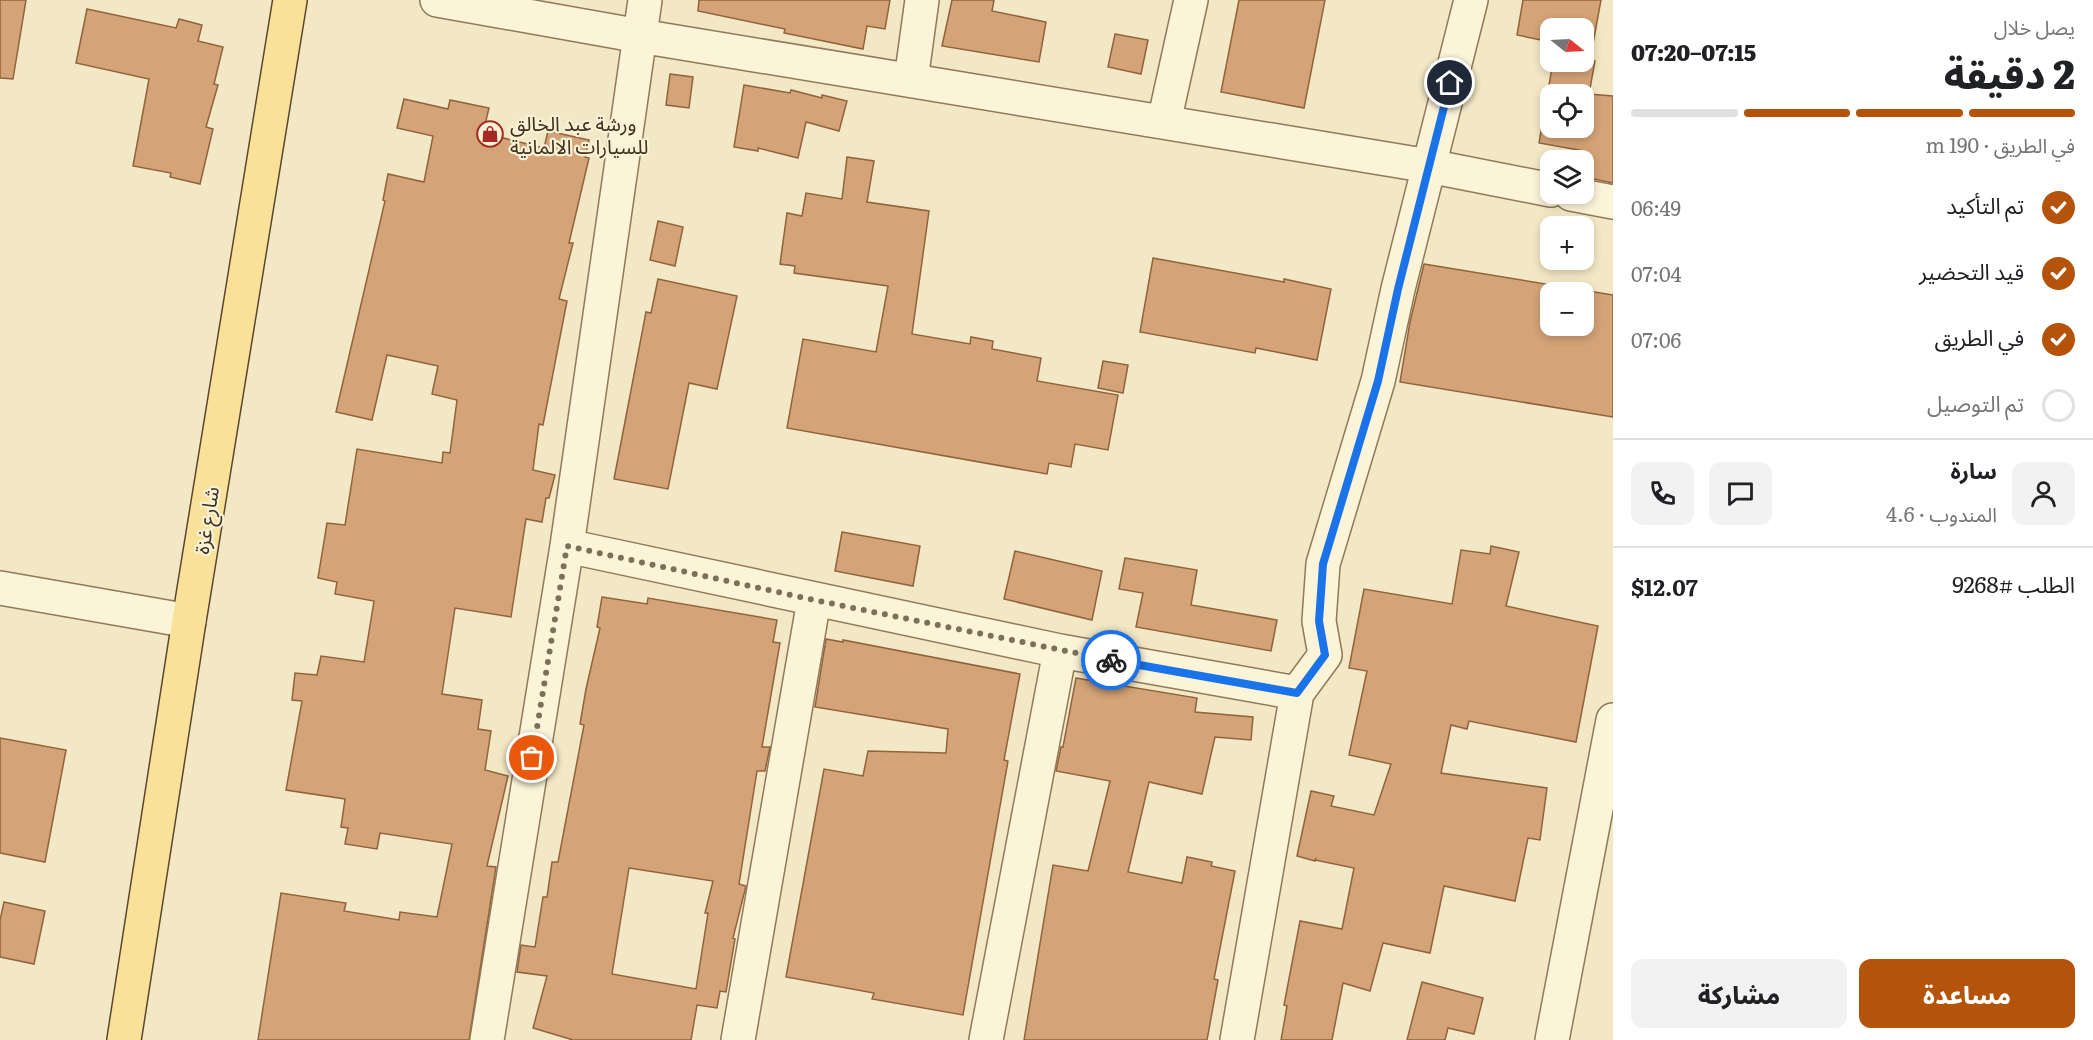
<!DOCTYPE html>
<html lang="ar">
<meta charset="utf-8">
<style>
body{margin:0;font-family:Literata,"Noto Sans Arabic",serif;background:#f2f2f2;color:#202124;direction:rtl;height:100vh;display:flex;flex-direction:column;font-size:22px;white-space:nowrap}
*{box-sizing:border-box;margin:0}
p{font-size:20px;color:#757577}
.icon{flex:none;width:33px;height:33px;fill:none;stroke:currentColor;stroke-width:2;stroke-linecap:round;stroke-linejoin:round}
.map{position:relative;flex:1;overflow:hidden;direction:ltr}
.drawer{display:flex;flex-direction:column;background:#fff;width:480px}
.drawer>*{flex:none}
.needle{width:39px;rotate:108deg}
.tools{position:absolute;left:1540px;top:18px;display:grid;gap:12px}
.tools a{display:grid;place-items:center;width:54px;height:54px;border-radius:12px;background:#fff;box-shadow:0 3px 9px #0003;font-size:30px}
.pin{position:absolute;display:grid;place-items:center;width:51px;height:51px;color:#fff;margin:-26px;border:3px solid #fff;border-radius:50%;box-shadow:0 2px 6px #0007}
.courier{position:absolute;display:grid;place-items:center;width:60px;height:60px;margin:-30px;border:4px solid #1a73e8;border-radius:50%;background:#fff;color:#222;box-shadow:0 2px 8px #0007}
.head em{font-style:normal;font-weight:800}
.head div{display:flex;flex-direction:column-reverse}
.head{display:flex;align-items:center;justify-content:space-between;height:102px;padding:0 18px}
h1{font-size:39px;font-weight:800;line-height:45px}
.bar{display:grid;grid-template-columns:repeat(4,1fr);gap:9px 6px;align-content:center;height:72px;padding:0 18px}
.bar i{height:8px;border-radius:4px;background:#e0e0e0}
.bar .active{background:#b45309}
.bar p{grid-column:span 4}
.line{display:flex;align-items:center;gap:15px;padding:0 18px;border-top:2px solid #e0e0e0}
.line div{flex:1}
.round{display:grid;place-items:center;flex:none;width:63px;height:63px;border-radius:12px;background:#f2f2f2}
ol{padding:0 18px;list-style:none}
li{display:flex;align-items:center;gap:18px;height:66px}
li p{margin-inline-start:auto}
li .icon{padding:6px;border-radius:50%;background:#b45309;color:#fff;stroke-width:4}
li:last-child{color:#757577}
li i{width:33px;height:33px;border:3px solid #e0e0e0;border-radius:50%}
.cta{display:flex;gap:12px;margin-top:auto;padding:12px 18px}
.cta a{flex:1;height:69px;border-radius:12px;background:#b45309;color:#fff;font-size:24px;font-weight:800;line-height:69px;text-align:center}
.cta a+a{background:#f2f2f2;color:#202124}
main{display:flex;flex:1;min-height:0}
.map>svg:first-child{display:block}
.building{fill:#d4a377;stroke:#91633c;stroke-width:1.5;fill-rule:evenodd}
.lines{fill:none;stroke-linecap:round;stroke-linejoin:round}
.minor-casing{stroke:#907958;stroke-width:36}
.major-casing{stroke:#5d462d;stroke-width:36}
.minor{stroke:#fcf4d9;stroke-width:33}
.major{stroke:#f9e19a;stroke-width:33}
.done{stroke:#7d7058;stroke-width:6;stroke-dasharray:0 10.8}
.route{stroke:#1a73e8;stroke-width:8}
.labels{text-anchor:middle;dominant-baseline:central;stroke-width:4.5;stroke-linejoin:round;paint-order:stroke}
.poi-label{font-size:20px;fill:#3e301e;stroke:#f9f1d5;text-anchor:start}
.street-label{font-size:20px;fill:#3e301e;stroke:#f9f1d5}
</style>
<main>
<section class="drawer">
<div class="head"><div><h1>2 دقيقة</h1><p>يصل خلال</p></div><em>07:15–07:20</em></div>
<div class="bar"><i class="active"></i><i class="active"></i><i class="active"></i><i></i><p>في الطريق · 190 m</p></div>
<ol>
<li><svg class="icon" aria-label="check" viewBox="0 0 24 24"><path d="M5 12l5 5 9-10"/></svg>تم التأكيد<p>06:49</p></li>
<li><svg class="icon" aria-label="check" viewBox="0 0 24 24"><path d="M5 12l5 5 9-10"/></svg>قيد التحضير<p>07:04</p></li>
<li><svg class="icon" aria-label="check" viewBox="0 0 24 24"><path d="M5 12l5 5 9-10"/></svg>في الطريق<p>07:06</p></li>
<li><i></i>تم التوصيل</li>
</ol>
<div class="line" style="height:108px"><a class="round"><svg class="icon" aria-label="person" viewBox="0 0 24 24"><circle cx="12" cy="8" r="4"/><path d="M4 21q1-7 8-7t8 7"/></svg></a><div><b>سارة</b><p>المندوب · 4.6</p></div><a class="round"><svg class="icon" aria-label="chat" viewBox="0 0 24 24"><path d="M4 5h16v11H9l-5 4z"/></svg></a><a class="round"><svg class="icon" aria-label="phone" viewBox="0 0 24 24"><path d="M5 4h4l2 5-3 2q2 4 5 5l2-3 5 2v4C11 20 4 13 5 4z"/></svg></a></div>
<div class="line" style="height:78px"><div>الطلب #9268</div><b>$12.07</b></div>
<div class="cta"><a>مساعدة</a><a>مشاركة</a></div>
</section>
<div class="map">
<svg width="1613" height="1040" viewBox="0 0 1613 1040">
<rect width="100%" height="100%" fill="#f3e8c5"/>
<!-- building -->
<path class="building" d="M0,0H26L13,79L0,78Z
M699,0H890L885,29L867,26L863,49L784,33L785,29L698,11Z
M952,0H994L992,11L1046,22L1039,62L942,46Z
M1239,0H1325L1304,108L1221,92Z
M1523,0H1601L1590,60L1595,61L1589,94L1613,96V183L1584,177V151L1539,143L1553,62H1584V28H1551V42L1517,35ZM1551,94H1584V128H1551Z
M87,9L176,28L179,19L202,25L198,41L223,47L214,84L218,85L206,127L213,129L200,184L170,177L171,173L133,166L149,79L76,63Z
M1115,34L1148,40L1141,74L1108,67Z
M670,74L693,77L689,108L666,105Z
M744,85L790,93L791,90L822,98V95L847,101L839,131L806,122L798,158L758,148V151L734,147Z
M404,99L448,109L450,100L489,108L483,133L544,148L548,131L589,140L585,157L589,158L569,243H573L559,299L567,301L543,425L539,424L533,470L555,475L549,498H546L542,522L526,519L511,617L455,608L442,694L482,700L478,729L491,731L485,770L508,776L487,866L496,867L469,1040H258L281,893L346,903L344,911L399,920L400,912L437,917L452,844L380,833L377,849L345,844L348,828L341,827L345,799L286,790L302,701L292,700L295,673L317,675L321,656L364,662L374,601L335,594L337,582L318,578L327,523L345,525L357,449L442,463L443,452L450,453L457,400L432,394L438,366L387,355L372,420L336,412L385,201L383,200L388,174L424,182L433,136L397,128Z
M847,157L874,161L867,202L929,211L912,334L970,344L971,337L993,341L992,349L1041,358L1037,381L1118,395L1108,450L1075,444L1071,467L1049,463L1047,474L787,428L803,339L876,352L888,286L794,273L795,266L780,264L787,213L802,216L806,193L842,199Z
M658,221L683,227L675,266L650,260Z
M1153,258L1284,282V279L1331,289L1317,360L1256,348L1255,353L1140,332Z
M1424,264L1613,295V417L1400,382L1410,322ZM1551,292H1584V326H1551Z
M658,279L737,296L717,389L689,383L668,489L614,479L646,312L651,313Z
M1103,361L1128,365L1123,393L1098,388Z
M842,532L920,546L913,586L835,571Z
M1491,546L1519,552L1506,606L1598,626L1576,742L1469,721L1467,729L1451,725L1441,773L1547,788L1540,840L1528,838L1515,901L1444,886L1430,953L1383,943L1370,991L1343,983L1332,1040H1281L1287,1006L1284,1005L1300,921L1342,929L1354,868L1315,860L1316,858L1315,861L1297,856L1311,791L1334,796L1331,806L1374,815L1391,764L1349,755L1367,671L1349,668L1364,589L1452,604L1461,550L1490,554Z
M1015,551L1102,571L1092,620L1004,599Z
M1125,558L1197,570L1191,605L1277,620L1271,651L1136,627L1143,593L1119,589Z
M602,597L647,604L648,598L777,620L773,642L780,643L762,747H770L765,771H757L739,884L746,886L733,938L735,939L726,992L720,991L717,1008L697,1005L691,1040H573L533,1028L547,976L517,972L521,945L535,947L543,897H547L552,862H558L584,725L580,724L586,689L600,628L597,627ZM629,868L713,881L705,913H708L696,989L612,974Z
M826,639L843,642V640L1020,674L1004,760L1008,761L963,1015L872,999L874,993L786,977L824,769L863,776L868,751L946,753L948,729L815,707Z
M1076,678L1197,698L1195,712L1253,717L1251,740L1215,737L1202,794L1149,782L1128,872L1182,883L1187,857L1212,862L1211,866L1235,871L1214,979L1218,980L1207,1040H1024L1053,865L1088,871L1110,781L1056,771L1061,747H1063Z
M0,738L66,750L45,862L0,853Z
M4,902L45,911L34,964L0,957V920Z
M1422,982L1483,998L1474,1034L1448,1028L1445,1040H1407Z"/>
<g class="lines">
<!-- minor casing -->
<g class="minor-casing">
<path id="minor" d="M437,0L640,36L1429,166L1551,190
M911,80L922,0
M1164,122L1191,0
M1571,194L1613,202
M567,546L1060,651L1297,693
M0,588L189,621
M487,1040L567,546L645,0
M738,1040L814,600
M986,1040L1060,651
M1237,1040L1297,693L1325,655L1319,621L1323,564L1378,381L1398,289L1471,0
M1552,1040L1613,720"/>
</g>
<!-- major casing -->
<g class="major-casing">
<path id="major" d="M124,1040L189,621L290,0"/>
</g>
<!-- minor -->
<use href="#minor" class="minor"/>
<!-- major -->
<use href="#major" class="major"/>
</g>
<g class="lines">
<!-- done -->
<path class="done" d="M532,758L567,546L814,600L1111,660"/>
<!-- route -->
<path class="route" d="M1111,660L1297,693L1325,655L1319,621L1323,564L1378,381L1398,289L1450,83"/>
</g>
<!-- icons -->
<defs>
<g id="shop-ring" transform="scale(1.35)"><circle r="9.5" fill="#f9f1d5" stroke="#a52922" stroke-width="1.5"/><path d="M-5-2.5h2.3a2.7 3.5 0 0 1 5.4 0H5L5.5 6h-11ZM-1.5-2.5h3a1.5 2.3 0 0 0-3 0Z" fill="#a52922"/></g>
</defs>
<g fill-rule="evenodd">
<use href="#shop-ring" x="490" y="134"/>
</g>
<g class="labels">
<!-- poi labels -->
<g class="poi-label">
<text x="510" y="122">ورشة عبد الخالق<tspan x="510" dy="23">للسيارات الالمانية</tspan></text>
</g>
<!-- street labels -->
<g class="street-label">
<text transform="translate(205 520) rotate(-81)">شارع غزة</text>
</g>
</g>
</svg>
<div class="tools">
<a><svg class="needle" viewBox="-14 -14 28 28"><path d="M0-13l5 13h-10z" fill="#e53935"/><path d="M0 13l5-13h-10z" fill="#757577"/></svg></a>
<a><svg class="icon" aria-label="locate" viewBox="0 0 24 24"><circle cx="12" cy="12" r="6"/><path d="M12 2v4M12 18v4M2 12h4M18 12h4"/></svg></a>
<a><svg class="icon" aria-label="layers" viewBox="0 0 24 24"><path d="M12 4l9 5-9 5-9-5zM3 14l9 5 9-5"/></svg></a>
<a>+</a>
<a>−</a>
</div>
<div class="pin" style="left:532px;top:758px;background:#ea580c"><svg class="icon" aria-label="bag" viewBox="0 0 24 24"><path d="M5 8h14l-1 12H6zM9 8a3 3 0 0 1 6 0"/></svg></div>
<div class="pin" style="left:1450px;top:83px;background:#1f2937"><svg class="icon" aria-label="home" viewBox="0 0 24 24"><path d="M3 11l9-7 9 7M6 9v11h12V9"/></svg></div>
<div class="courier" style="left:1111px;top:660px"><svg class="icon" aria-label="bike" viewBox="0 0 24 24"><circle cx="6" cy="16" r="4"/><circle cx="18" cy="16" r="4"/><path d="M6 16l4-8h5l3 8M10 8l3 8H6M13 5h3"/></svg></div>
</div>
</main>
